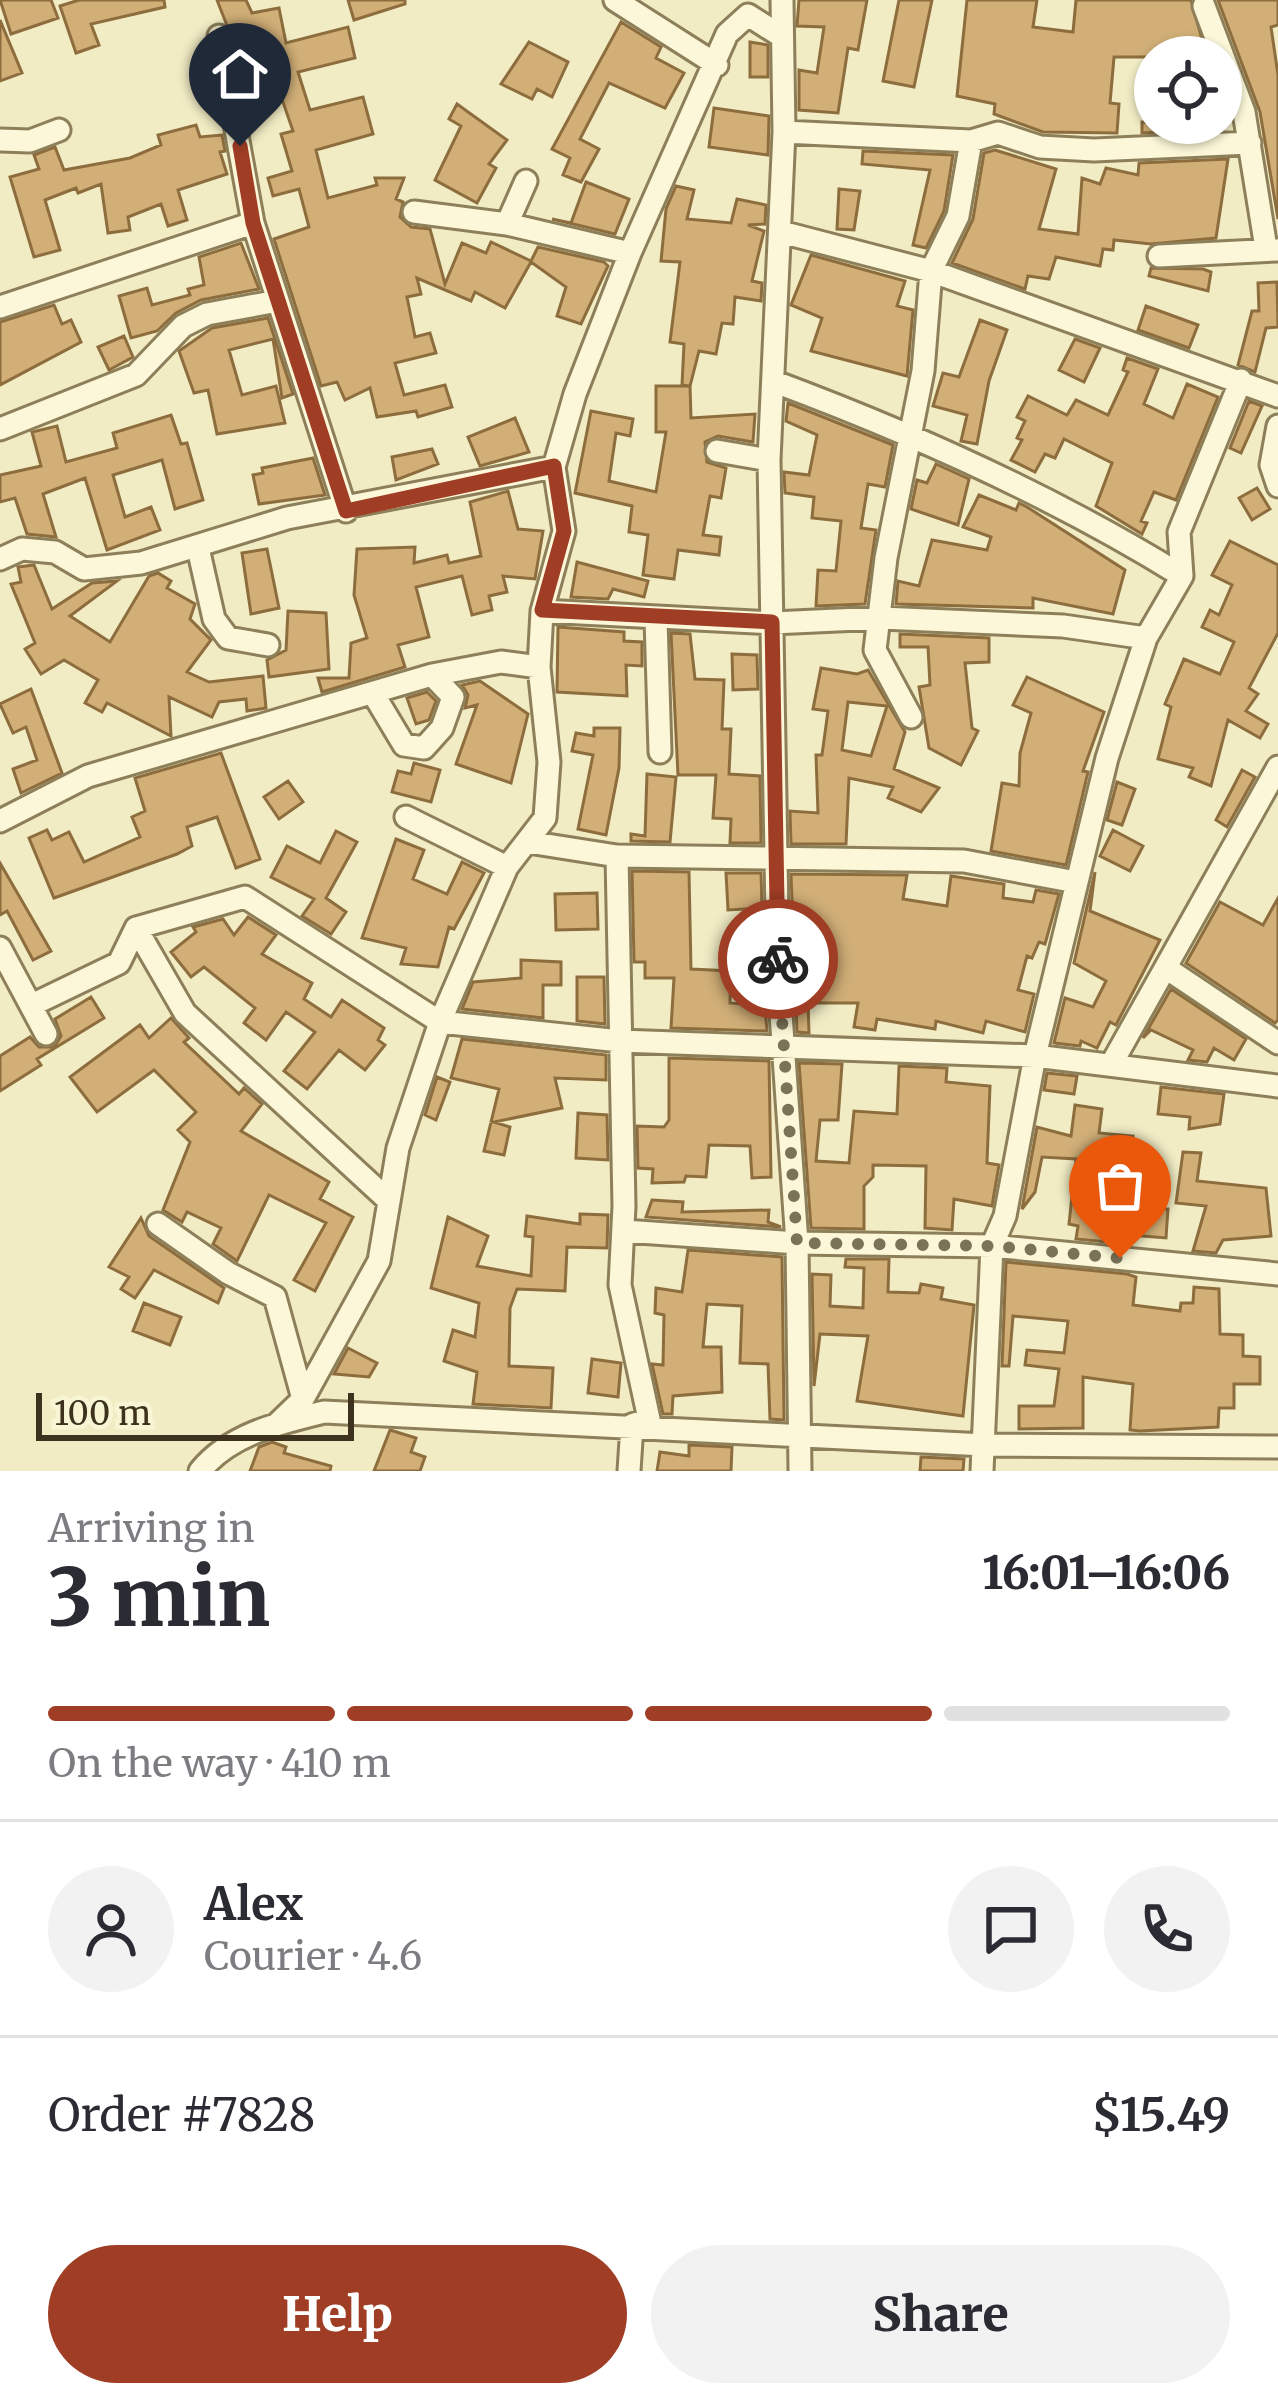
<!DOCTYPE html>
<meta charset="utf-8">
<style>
body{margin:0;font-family:Merriweather,serif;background:#f2f2f3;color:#2b2b33;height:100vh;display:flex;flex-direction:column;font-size:45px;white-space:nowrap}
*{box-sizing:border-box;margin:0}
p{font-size:39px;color:#7c7c81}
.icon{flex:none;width:66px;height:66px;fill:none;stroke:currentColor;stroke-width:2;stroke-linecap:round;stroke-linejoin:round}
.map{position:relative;height:1471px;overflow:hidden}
.side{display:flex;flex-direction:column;background:#fff;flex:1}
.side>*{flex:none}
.controls{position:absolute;left:1134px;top:36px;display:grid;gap:24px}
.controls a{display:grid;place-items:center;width:108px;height:108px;border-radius:50%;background:#fff;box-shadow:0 3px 9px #0004;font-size:60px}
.scale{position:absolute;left:36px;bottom:30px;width:318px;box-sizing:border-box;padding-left:12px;border:6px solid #3c321e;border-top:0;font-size:33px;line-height:42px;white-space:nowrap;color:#3c321e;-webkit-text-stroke:9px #f8f5d4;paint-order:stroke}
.pin{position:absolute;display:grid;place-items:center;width:102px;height:102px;color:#fff;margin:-123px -51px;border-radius:50% 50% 50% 0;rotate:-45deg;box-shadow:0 0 12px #0007}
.pin .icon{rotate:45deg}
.courier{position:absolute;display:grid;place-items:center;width:120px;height:120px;margin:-60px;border:9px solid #a03d25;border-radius:50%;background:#fff;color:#222;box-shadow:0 3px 15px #0007}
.overview em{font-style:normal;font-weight:800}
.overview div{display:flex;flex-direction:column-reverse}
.overview{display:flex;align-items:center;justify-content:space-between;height:204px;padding:0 48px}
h1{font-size:78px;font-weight:800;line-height:90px}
.bar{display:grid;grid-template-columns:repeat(4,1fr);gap:18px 12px;align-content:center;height:144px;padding:0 48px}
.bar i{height:15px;border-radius:9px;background:#e1e1e2}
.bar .current{background:#a03d25}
.bar p{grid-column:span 4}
.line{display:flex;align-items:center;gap:30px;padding:0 48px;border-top:3px solid #e1e1e2}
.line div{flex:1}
.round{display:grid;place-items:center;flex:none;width:126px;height:126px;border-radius:63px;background:#f2f2f3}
.button{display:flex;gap:24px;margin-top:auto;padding:24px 48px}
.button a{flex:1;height:138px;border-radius:72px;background:#a03d25;color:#fff;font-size:48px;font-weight:800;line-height:138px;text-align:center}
.button a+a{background:#f2f2f3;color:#2b2b33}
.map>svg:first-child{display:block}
.building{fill:#d1af77;stroke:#8d6d3d;stroke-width:3;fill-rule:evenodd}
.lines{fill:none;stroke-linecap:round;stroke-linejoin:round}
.street-casing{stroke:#8d7f59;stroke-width:27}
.street{stroke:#fbf7d8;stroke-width:21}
.done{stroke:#7b7358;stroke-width:12;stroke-dasharray:0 21.6}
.route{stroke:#a03d25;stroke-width:15}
</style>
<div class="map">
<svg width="1278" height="1471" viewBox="0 0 1278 1471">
<rect width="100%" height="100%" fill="#f1ecc4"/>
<!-- building -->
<path class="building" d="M0,0H51L58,18L11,34Z
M79,0H164L165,7L91,24L99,45L76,53L60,6Z
M217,0H246L252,13L279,8L286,43L348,27L355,58L298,72L310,110L363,97L373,134L316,150L328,198L377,185L375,178H404L396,199L403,202L400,217L411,227L430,229L445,284L462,243L486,253L491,242L531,261L538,247L604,262L608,266L581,324L557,316L566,287L531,262L505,308L475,292L471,301L417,278L421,294L407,297L415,337L430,333L436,353L395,363L404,395L445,385L452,407L418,417L416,411L377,417L370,388L345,400L337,382L321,386L274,239L309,227L299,189L273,196L268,178L292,171L281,134L293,131L275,79L262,84L249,46L237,51Z
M348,0H405V4L354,20Z
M799,0H867L858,50L848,48L838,113L799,110V70L817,73L824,27L797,26Z
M899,0H932L914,87L883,81Z
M967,0H1037L1033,27L1073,32L1076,0H1191L1207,57H1114L1110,103L1119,104L1117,133L1043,132L994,114L995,104L957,96Z
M1218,0H1278V25L1271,27L1278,75V219L1260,112Z
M0,20L22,73L0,81Z
M621,22L661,47L656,58L684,73L665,108L609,83L580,139L599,149L581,182L563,175L570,158L552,149Z
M529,42L568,62L552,97L537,89L532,99L501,84Z
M750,42L768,45V77H750Z
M457,104L507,140L489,164L496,168L477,203L435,180L461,126L449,119Z
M714,108L769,116L768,155L709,147Z
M1142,122L1221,123L1222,129L1142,133Z
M196,125L200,137L222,135L225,151L220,152L227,174L178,190L187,220L168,226L161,204L128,217L130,230L108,233L101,184L78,193L76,188L45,200L60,250L34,257L10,177L39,169L34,155L55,147L64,170L130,158L161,145L158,135Z
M995,150L1056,169L1039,229L1078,234L1082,178L1100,184L1106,168L1138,175L1139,163L1228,159L1216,238L1151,244L1114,240L1113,250L1103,249L1100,266L1056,257L1049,279L1028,276L1025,289L952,263L973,219L984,153Z
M863,151L953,155L944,211L926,248L913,245L930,170L862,164Z
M586,182L629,199L615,234L552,219L571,223Z
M676,186L694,190L687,219L731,223L737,199L766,205L765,224L748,225L764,231L752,281L762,283L761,301L735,297L733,324L722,323L716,354L699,351L690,386L682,385L684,344L670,342L680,262L661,261L666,209Z
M839,189L860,191L854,230L837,229Z
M241,243L259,289L201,300L176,313L157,331L131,338L119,296L147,288L152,305L190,295L188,289L204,285L199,257Z
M811,255L905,281L897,306L913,310L907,376L811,351L822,318L791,305Z
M1151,268L1203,269L1211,272L1208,291L1149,276Z
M1277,282L1278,327L1266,328L1255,372L1238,365L1252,311H1259L1258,283Z
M54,305L62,324L71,320L81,342L0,385V322Z
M1146,306L1198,325L1189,348L1138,330Z
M268,318L293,394L282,398L273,339L229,350L242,395L276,386L285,423L217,434L208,390L194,393L179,351L212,328Z
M980,320L1007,330L989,381L977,444L961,441L967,415L933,406L943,373L959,377Z
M124,336L133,357L109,370L98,347Z
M1075,339L1100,348L1084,382L1059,370Z
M1127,358L1158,369L1144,404L1173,418L1187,384L1218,397L1176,500L1154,492L1141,521L1147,523L1142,534L1096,506L1112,463L1064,439L1055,458L1045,454L1035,472L1011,460L1022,440L1017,438L1025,421L1017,417L1028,396L1067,415L1076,400L1108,415L1128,372L1123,370Z
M656,386H690L691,418L755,414L753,442L718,436L705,442L707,462L726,468L721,498L710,496L703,535L721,537L719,555L678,550L674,579L643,575L648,535L629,532L632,506L575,493L591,411L633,419L630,436L616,433L609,481L656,492L666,432H656Z
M1249,401L1262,406L1241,453L1230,448Z
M788,403L893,445L885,487L868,484L861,528L876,530L865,604L816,606L818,570L836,571L841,521L812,518L814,497L785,493L784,472L809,475L817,435L786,421Z
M171,415L181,444L187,443L203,500L175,509L162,460L113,475L125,517L151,507L160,530L107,550L85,478L43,494L56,537L27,534L15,498L0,502V475L41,466L32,432L57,426L66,462L117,448L113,433Z
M515,418L529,452L480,466L468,437Z
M432,449L438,464L396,480L392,457Z
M313,458L325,495L259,504L253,475L263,473L262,468Z
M936,464L969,479L958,525L911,509L917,480L927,483Z
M1257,488L1270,509L1252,520L1239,498Z
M508,491L518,529L543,531L535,579L503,576L507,592L489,596L492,610L472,615L462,576L416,587L429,637L398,645L405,667L322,692L318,678H349L351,643L367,638L354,595L357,549L415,547L414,563L447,555L449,563L481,556L470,502Z
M979,495L1016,510L1019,503L1027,507L1125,570L1113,614L1033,598V608L896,604L898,581L919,586L932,540L987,550L991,537L963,527Z
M1230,541L1278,565V633L1249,688L1258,694L1246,711L1268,724L1260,738L1228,720L1211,786L1189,777L1193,768L1158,759L1171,707L1165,704L1184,659L1220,674L1234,642L1202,627L1210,610L1219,615L1232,585L1212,575Z
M267,549L279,608L251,614L242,553Z
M577,562L648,581L644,597L613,589L608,599L571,597Z
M34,565L52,609L92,583L117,581L70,616L110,642L149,576L158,573L171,581L167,588L195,604L190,619L211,640L187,672L209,682L263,676L266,708L247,711L246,699L219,702L212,717L169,697L171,736L107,703L102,712L85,703L98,680L64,660L41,674L25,649L35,643L11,584L21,582L18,567Z
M288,611L326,613L329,669L269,677L267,660L286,650Z
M558,627L624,632V641L642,642V666L626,665L627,696L557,692Z
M671,633L690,634L695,679L724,680L722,729H731L729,774L760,776L761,843H730L731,819L713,818L716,775H678Z
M900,634L989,638V662L965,663L972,728L978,731L961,765L929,748L919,687L930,685L928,647H900Z
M732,654L757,655L758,689L733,690Z
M821,668L857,674L868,670L905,732L894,769L939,788L921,812L888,798L893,787L849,778L846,844H791L790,811L818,813L816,755H822L828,711L813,709ZM848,702L887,706L871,756L842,750Z
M1027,677L1104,712L1083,771L1088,772L1066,865L991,851L1002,783L1019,786L1020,753L1031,713L1013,705Z
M480,681L528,714L511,783L456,764L477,705L465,708L468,695L462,685Z
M31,689L62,773L21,793L13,769L37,760L26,727L13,733L0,704Z
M427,692L436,701L429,720L416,724L407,698Z
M594,728H620L619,768L606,835L578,829L593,755L572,751L576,733L594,736Z
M221,753L260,859L236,868L217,817L187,827L192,846L177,854L54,898L29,838L47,830L52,840L69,832L84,862L140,837L132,817L145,811L135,778Z
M414,763L440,770L431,802L392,792L398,771L411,774Z
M1242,770L1255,777L1227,827L1216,820Z
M647,774L676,777L670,842L631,841V834L645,836Z
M288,781L303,802L279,819L264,797Z
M1117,782L1135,789L1122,825L1107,820Z
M1113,830L1143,846L1130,871L1100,856Z
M336,831L357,842L326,898L346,912L331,934L302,916L314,899L271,877L287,846L320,863Z
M396,839L424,850L413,879L447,894L462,862L484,873L454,929L449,927L438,967L401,964L406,948L362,938Z
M0,863L51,951L33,960L7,911L0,915Z
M632,871L689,872L691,969L731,971L730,1003L765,1006L767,1031L671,1028L674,978H645V962H634Z
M1095,872L1090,911L1160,940L1116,1025L1110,1022L1097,1048L1081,1041L1080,1046L1054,1043L1065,998L1093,1007L1106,981L1074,963Z
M726,873H761L762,908L728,910Z
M791,874L907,875L903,899L947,906L951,876L1004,884L1003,898L1033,902L1036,890L1059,894L1045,944L1039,942L1032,958L1027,956L1018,990L1034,994L1025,1032L986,1021L983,1033L936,1021L935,1029L877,1019L875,1030L854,1027L858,1003H808L809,1033L797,1032Z
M597,893L598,929L556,930L555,894Z
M1278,898V1020L1275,1023L1186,963L1220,902L1263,925Z
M248,917L276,935L262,954L312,983L304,999L331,1017L342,1000L384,1028L378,1040L385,1045L365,1070L339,1050L307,1089L284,1071L315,1032L286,1012L266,1040L244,1023L255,1008L204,967L191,977L171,952L196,932L193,927L223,919L234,935Z
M521,960L561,962V985H543V1018L462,1009L473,982L521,978Z
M577,977H604L605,1024L577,1021Z
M1171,989L1246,1039L1234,1060L1214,1048L1207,1062L1188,1060L1193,1050L1151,1030L1143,1038Z
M91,997L104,1018L37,1059L41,1065L0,1091V1056L30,1037L39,1047H54L61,1036L55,1019Z
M171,1018L189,1038L184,1042L239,1094L244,1088L262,1104L241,1131L329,1182L320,1199L353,1217L315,1291L294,1280L326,1223L269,1195L237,1261L213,1244L221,1228L187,1212L182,1222L163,1210L190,1142L178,1130L196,1112L154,1070L97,1112L70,1077L140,1025L149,1038Z
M462,1039L606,1055V1080L555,1078L562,1108L494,1122L510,1127L504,1155L484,1151L499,1089L451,1078Z
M669,1058L769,1061L771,1177L752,1178L750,1146L709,1145L706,1177L686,1176L684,1182L652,1183L653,1169L638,1168L637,1126L664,1127L669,1120Z
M799,1063L842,1064L838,1120H820L816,1161L849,1163L854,1111L897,1114L899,1066L947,1068L946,1082L990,1086L987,1163L999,1165L992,1206L954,1199L952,1230L925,1228L926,1166L873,1165V1177L864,1186V1229L811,1228Z
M1047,1073L1077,1076L1074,1094L1044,1090Z
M437,1077L450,1082L436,1120L425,1115Z
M1161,1087L1224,1094L1220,1124L1189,1129L1190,1117L1158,1114Z
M1075,1105L1102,1109L1099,1133L1133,1136L1130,1162L1103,1159L1096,1207L1168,1209L1166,1238L1129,1235V1244L1076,1239L1078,1226L1069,1224L1076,1159L1042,1157L1035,1192L1022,1209L1037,1127L1071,1136Z
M578,1113L607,1115L608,1160L576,1158Z
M1183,1152L1201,1153L1197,1181L1266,1188L1271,1236L1223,1240L1216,1253L1193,1251L1206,1206L1176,1203Z
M652,1200L683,1202L682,1212L769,1210L768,1222L781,1227L646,1217Z
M580,1214L608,1215L607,1248L567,1247L565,1291L517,1289L510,1308L509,1366L553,1368L551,1408L473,1404L477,1372L444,1361L453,1330L475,1337L479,1303L431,1288L448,1217L488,1236L477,1266L531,1276L533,1237L525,1236L527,1216L580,1224Z
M141,1218L149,1236L224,1288L218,1303L154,1270L135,1298L121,1289L129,1277L109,1267Z
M688,1250L782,1257L784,1420L770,1419L768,1364L740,1363L742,1306L707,1304L703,1347H721L722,1392L673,1396L672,1414H663L652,1364L663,1365L664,1315L655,1313L656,1288L682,1292Z
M846,1259H889L888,1292L919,1293L921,1284L943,1288L941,1299L974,1305L963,1416L857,1401L868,1336L820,1334L814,1386L812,1274L831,1275L830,1306L863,1308L864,1268L845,1267Z
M1006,1262L1127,1274L1136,1277L1133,1305L1180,1311L1181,1303H1193L1194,1287L1219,1289L1220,1334L1243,1335V1356L1260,1357V1384H1234V1408H1219L1218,1427L1140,1431L1130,1430L1133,1384L1083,1377V1428L1019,1429V1406H1054L1059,1369L1025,1365L1027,1350L1064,1353L1068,1321L1013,1316L1009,1366H1002Z
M144,1303L181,1317L170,1345L133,1331Z
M348,1348L377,1363L369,1377L334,1374Z
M592,1359L621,1363L618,1397L588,1393Z
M390,1430L416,1438L411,1452L425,1457L420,1471H374Z
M272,1442L286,1447L284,1453L331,1466L330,1471H250L259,1447Z
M689,1445L732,1447L731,1471H657L660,1452L689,1456Z
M921,1457L964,1459L963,1471H920Z"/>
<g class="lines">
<!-- street casing -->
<g class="street-casing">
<path id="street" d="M615,0L717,65
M782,0L784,132L769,460L778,971L797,1243L800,1471
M1204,6L1244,112L1266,248
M219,36L253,223L346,511
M784,132L971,141L998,133L1040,147L1094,150L1250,143
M0,140L30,141L59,130
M414,212L507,224L630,253
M507,224L526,181
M781,232L931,271L1278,396
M1159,256L1277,250
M0,307L253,223
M775,382C917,435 1053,496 1182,576
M1278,426L1271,465L1278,486
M0,429L136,375L183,326L207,314L278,301
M717,451L769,460
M198,548L214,619L228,638L268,645
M0,559L22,549L55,552L84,569L141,563L287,518L554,467
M542,611L772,623L881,618L1063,626L1146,638
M656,619L660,752
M374,695L404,745L424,748L442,728L453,697L432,675
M911,717L875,650L886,558L923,371L931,271L958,216L971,141
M406,817L507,867
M0,821L88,776L432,675L501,662L539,667
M528,842L617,856L964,861L1076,882
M617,856L624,1206L620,1285L649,1419L632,1425
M136,928L185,1013L388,1200
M0,948L46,1034
M1169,970L1278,1043
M34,1004L119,963L136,928L245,897L440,1022L620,1041L1035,1056L1278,1086
M1112,1063L1278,767
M158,1224L228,1273L275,1297L303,1399
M624,1231L797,1243L992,1246L1278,1274
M277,1424L303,1399L379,1261L398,1148L440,1022L507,867L545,818L549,762L539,667L542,611L564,531L554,467L575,394L630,253L727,34L748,15L781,36
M200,1471C230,1434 279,1423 324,1412L985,1445L1278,1447
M629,1471L632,1425
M982,1471L992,1246L1005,1216L1035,1056L1107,758L1146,638L1182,576L1179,532L1241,380"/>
</g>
<!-- street -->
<use href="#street" class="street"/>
</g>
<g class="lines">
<!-- done -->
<path class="done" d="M778,959L797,1243L992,1246L1120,1258"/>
<!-- route -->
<path class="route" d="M240,146L253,223L346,511L554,466L564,531L542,610L772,622L778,959"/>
</g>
</svg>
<div class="controls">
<a><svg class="icon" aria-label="locate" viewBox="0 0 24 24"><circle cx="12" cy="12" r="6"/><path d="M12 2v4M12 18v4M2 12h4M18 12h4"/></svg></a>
</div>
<div class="scale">100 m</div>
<div class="pin" style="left:1120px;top:1258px;background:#ea580c"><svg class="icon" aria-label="bag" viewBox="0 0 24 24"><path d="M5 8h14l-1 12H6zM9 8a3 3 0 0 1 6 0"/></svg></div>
<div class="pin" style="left:240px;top:146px;background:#1f2937"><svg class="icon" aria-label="home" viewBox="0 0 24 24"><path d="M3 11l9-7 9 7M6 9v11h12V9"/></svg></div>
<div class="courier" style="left:778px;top:959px"><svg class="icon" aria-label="bike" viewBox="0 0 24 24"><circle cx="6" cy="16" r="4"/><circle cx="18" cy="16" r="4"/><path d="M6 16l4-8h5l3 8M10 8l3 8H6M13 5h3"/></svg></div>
</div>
<section class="side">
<div class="overview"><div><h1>3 min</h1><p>Arriving in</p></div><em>16:01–16:06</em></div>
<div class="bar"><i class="current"></i><i class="current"></i><i class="current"></i><i></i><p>On the way · 410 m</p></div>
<div class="line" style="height:216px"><a class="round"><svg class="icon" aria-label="person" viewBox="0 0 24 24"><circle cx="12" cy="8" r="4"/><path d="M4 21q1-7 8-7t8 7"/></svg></a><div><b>Alex</b><p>Courier · 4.6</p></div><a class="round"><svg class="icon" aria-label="chat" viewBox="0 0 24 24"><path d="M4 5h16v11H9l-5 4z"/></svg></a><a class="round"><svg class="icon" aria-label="phone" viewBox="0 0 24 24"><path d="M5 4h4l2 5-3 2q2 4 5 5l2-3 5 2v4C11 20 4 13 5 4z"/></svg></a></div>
<div class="line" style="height:156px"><div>Order #7828</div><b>$15.49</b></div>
<div class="button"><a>Help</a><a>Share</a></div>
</section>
